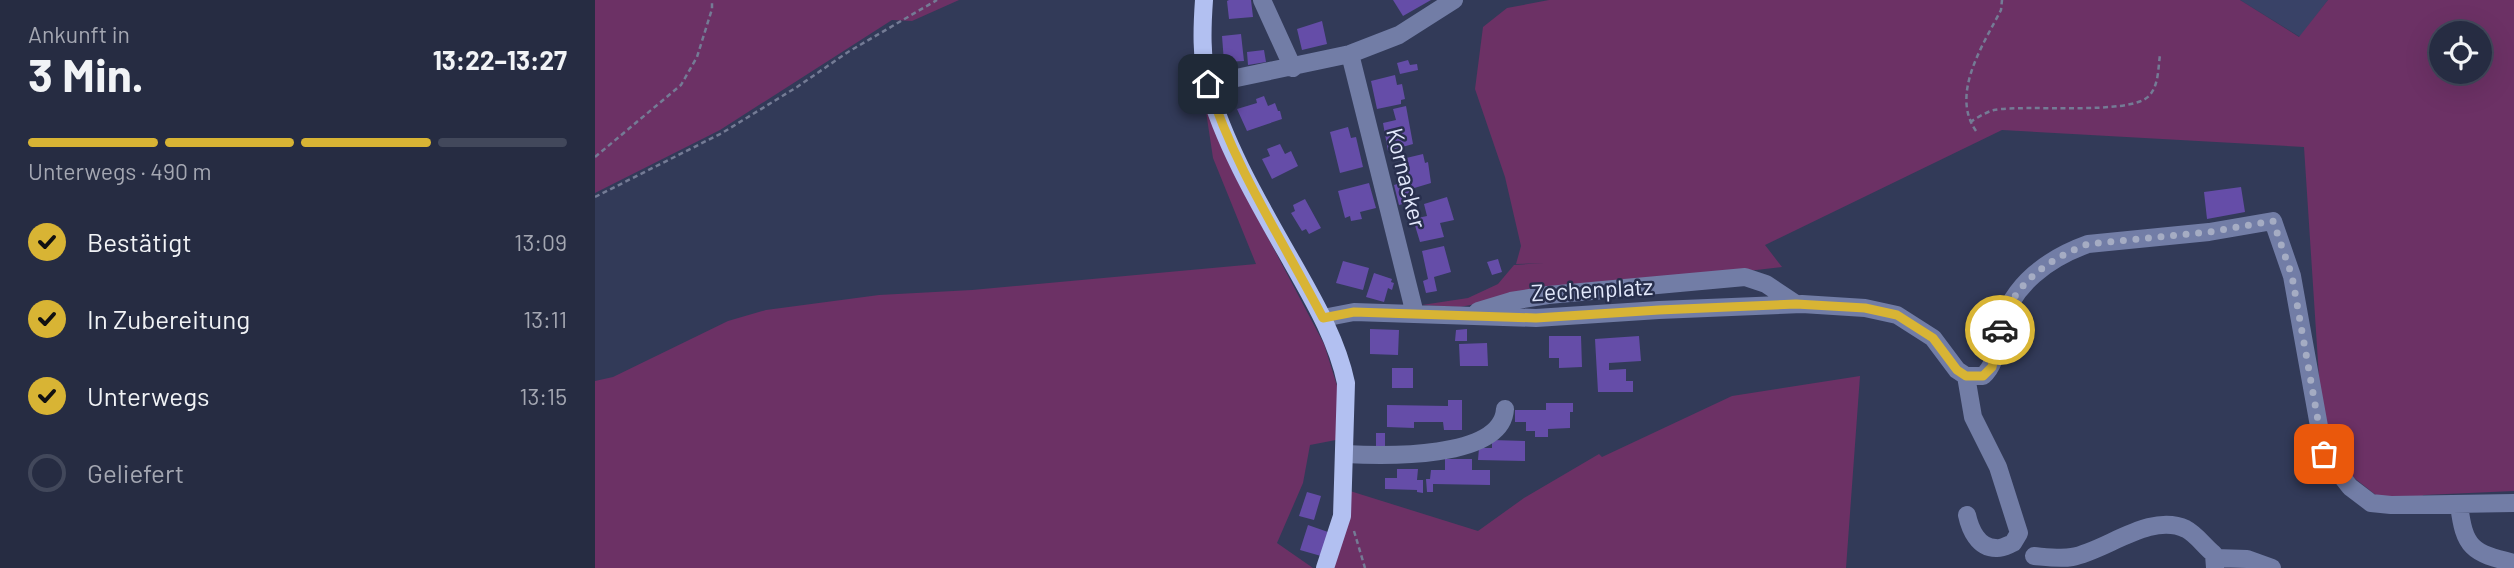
<!DOCTYPE html>
<html lang="de">
<meta charset="utf-8">
<style>
body{margin:0;font-family:Barlow,sans-serif;background:#32384d;color:#f1f3f6;height:100vh;display:flex;flex-direction:column;font-size:26px;white-space:nowrap}
*{box-sizing:border-box;margin:0}
p{font-size:23px;color:#a4a7b2}
.icon{flex:none;width:38px;height:38px;fill:none;stroke:currentColor;stroke-width:2;stroke-linecap:round;stroke-linejoin:round}
.map{position:relative;flex:1;overflow:hidden}
.side{display:flex;flex-direction:column;background:#262c42;width:595px}
.side>*{flex:none}
.fabs{position:absolute;left:1834px;top:21px;display:grid;gap:14px}
.fabs a{display:grid;place-items:center;width:63px;height:63px;border-radius:50%;background:#262c42;box-shadow:0 7px 28px #0002,0 0 0 2px #42485b;font-size:35px}
.pin{position:absolute;display:grid;place-items:center;width:60px;height:60px;color:#fff;margin:-30px;border-radius:14px;box-shadow:0 4px 10px #0006}
.courier{position:absolute;display:grid;place-items:center;width:70px;height:70px;margin:-35px;border:5px solid #d8b434;border-radius:50%;background:#fff;color:#222;box-shadow:0 2px 9px #0007}
.overview em{font-style:normal;font-weight:700}
.overview div{display:flex;flex-direction:column-reverse}
.overview{display:flex;align-items:center;justify-content:space-between;height:119px;padding:0 28px}
h1{font-size:46px;font-weight:700;line-height:52px}
.bar{display:grid;grid-template-columns:repeat(4,1fr);gap:10px 7px;align-content:center;height:84px;padding:0 28px}
.bar i{height:9px;border-radius:5px;background:#42485b}
.bar .active{background:#d8b434}
.bar p{grid-column:span 4}
ol{padding:0 28px;list-style:none}
li{display:flex;align-items:center;gap:21px;height:77px}
li p{margin-inline-start:auto}
li .icon{padding:7px;border-radius:50%;background:#d8b434;color:#111;stroke-width:4}
li:last-child{color:#a4a7b2}
li i{width:38px;height:38px;border:4px solid #42485b;border-radius:50%}
main{display:flex;flex:1;min-height:0}
.map>svg:first-child{display:block}
.built{fill:#394267}
.green{fill:#6c3165;fill-rule:evenodd}
.building{fill:#654da8}
.lines{fill:none;stroke-linecap:round;stroke-linejoin:round}
.path{stroke:#747b95;stroke-width:2.5;stroke-dasharray:5 3.5;stroke-linecap:butt}
.minor{stroke:#727da6;stroke-width:18}
.major{stroke:#b2c0f1;stroke-width:18}
.done{stroke:#a5acc3;stroke-width:7;stroke-dasharray:0 12.6}
.route{stroke:#d8b434;stroke-width:9}
.labels{text-anchor:middle;dominant-baseline:central;stroke-width:5;stroke-linejoin:round;paint-order:stroke}
.street-label{font-size:23px;fill:#e3e9fc;stroke:#282f4d}
</style>
<main>
<section class="side">
<div class="overview"><div><h1>3 Min.</h1><p>Ankunft in</p></div><em>13:22–13:27</em></div>
<div class="bar"><i class="active"></i><i class="active"></i><i class="active"></i><i></i><p>Unterwegs · 490 m</p></div>
<ol>
<li><svg class="icon" aria-label="check" viewBox="0 0 24 24"><path d="M5 12l5 5 9-10"/></svg>Bestätigt<p>13:09</p></li>
<li><svg class="icon" aria-label="check" viewBox="0 0 24 24"><path d="M5 12l5 5 9-10"/></svg>In Zubereitung<p>13:11</p></li>
<li><svg class="icon" aria-label="check" viewBox="0 0 24 24"><path d="M5 12l5 5 9-10"/></svg>Unterwegs<p>13:15</p></li>
<li><i></i>Geliefert</li>
</ol>
</section>
<div class="map">
<svg width="1919" height="568" viewBox="0 0 1919 568">
<rect width="100%" height="100%" fill="#323a58"/>
<!-- built -->
<path class="built" d="M1645,0H1733L1705,37Z"/>
<!-- green -->
<path class="green" d="M0,0H364L317,21L297,20L125,130L0,193Z
M954,0H1645L1704,37L1733,0H1919V491L1829,495L1801,511L1729,454L1709,147L1407,130L1170,245L1187,267L902,300L865,307L827,305L873,298L903,284L919,265L950,263L921,264L926,246L910,177L880,89L888,27L912,8ZM1846,33H1885V72H1846Z
M610,105L652,198L729,344L744,392L746,439L715,445L708,483L682,543L718,568H0V381L18,377L133,321L171,310L284,295L377,290L661,264L618,158Z
M1265,376L1251,568H736L755,491L883,531L929,498L1004,454L1007,457L1137,396Z"/>
<!-- building -->
<path class="building" d="M634,0H656L658,17L634,19L632,1Z
M798,0H836L808,16Z
M727,21L732,44L707,50L702,29Z
M646,34L649,61L629,62L627,36Z
M669,50L671,62L653,65L652,52Z
M813,60L815,65L822,64L823,70L805,74L802,63Z
M800,75L802,85L807,84L810,99L806,100V104L782,109L776,81Z
M669,96L673,106L680,103L683,111H685L687,119L652,131L642,109L662,103L661,99Z
M811,106L818,144L793,151L788,123L801,120L798,109Z
M753,127L756,138L761,137L768,167L745,173L735,132Z
M685,144L690,154L696,151L703,166L677,179L667,159L675,156L672,149Z
M828,154L830,163L833,162L836,183L816,189L819,201L804,205L799,185L813,181L807,159Z
M774,183L781,208L765,212L767,219L756,221L755,216L750,218L743,191Z
M1646,187L1650,212L1612,219L1609,192Z
M852,197L859,220L845,223L849,237L825,242L818,219L832,216L829,204Z
M710,199L726,228L714,234L711,229L707,231L696,213L700,211L698,205Z
M849,246L856,272L839,277L842,291L831,293L828,281L833,279L827,251Z
M903,259L907,272L897,275L892,262Z
M748,261L774,268L768,290L741,283Z
M779,273L797,279L796,282L799,283L797,290L793,288L789,302L771,297Z
M775,329L804,330L803,355L775,354Z
M872,329V341H860L861,330Z
M954,336H986L987,367L964,368V358H954Z
M1044,336L1046,361L1014,363V370L1031,369V381H1038V392H1003L1000,339Z
M892,343L893,366H865L864,344Z
M797,368H818V388H797Z
M853,400H867V430H849L848,422H819V428L792,427V405L853,406Z
M951,403H978V412H975V428L953,429V437H940V431H931V422H920V410H951Z
M781,433H790V448H781Z
M897,440L930,441V461L883,460L884,448H897Z
M850,459H877V470H895V485L838,484V492H832L831,479H835L836,470H850Z
M802,469H823L822,480H828V493L822,492V490L790,489V478H802Z
M712,492L726,496L719,520L704,516Z
M713,525L733,532L726,556L705,550Z"/>
<g class="lines">
<!-- path -->
<path class="path" d="M1375,122C1382,118 1391,112 1399,110C1431,104 1534,116 1554,96C1564,85 1563,68 1565,55
M1381,131C1355,94 1388,45 1406,10L1407,0
M0,157L86,85L102,57L117,9V0
M0,197L127,133L202,87L253,52L342,0
M759,531L770,568"/>
<!-- minor -->
<path class="minor" d="M667,0L698,68
M755,54L820,314
M613,84L755,54L804,35L859,0
M883,311L916,301L953,295L1150,277L1171,284L1201,304
M728,318L759,312L941,318L1064,310L1207,304L1270,308L1302,315L1338,338L1362,370L1371,376H1388C1402,363 1401,345 1406,327C1417,284 1454,258 1493,244L1614,232L1678,221L1697,276L1729,454L1755,487L1776,503L1796,505L1919,503
M1371,376L1378,417L1403,467L1424,533L1418,543C1413,545 1406,549 1401,548C1383,548 1375,529 1372,515
M750,454C787,456 907,460 910,409
M1864,504C1869,548 1877,553 1919,563
M1439,556C1451,557 1465,559 1477,557C1511,551 1555,512 1591,529C1601,534 1610,547 1619,554L1620,568
M1620,558L1652,559L1677,568"/>
<!-- major -->
<path class="major" d="M609,0C607,28 606,57 613,85C628,143 667,209 697,262C719,301 742,340 751,383L747,516L730,568"/>
</g>
<g class="lines">
<!-- done -->
<path class="done" d="M1405,330C1415,286 1453,259 1493,244L1614,232L1678,221L1697,276L1729,454"/>
<!-- route -->
<path class="route" d="M613,84C639,167 688,241 728,318L759,312L941,318L1064,310L1201,304L1270,308L1302,315L1338,338L1362,370L1371,376H1388L1397,367L1405,330"/>
</g>
<g class="labels">
<!-- street labels -->
<g class="street-label">
<text transform="translate(812 178) rotate(76)">Kornacker</text>
<text transform="translate(997 289) rotate(-3)">Zechenplatz</text>
</g>
</g>
</svg>
<div class="fabs">
<a><svg class="icon" aria-label="locate" viewBox="0 0 24 24"><circle cx="12" cy="12" r="6"/><path d="M12 2v4M12 18v4M2 12h4M18 12h4"/></svg></a>
</div>
<div class="pin" style="left:1729px;top:454px;background:#ea580c"><svg class="icon" aria-label="bag" viewBox="0 0 24 24"><path d="M5 8h14l-1 12H6zM9 8a3 3 0 0 1 6 0"/></svg></div>
<div class="pin" style="left:613px;top:84px;background:#1f2937"><svg class="icon" aria-label="home" viewBox="0 0 24 24"><path d="M3 11l9-7 9 7M6 9v11h12V9"/></svg></div>
<div class="courier" style="left:1405px;top:330px"><svg class="icon" aria-label="car" viewBox="0 0 24 24"><path d="M5 17H2v-5l4-1 3-4h7l3 4 3 1v5h-3M9 17h6M6 11h13"/><circle cx="7" cy="17" r="2"/><circle cx="17" cy="17" r="2"/></svg></div>
</div>
</main>
